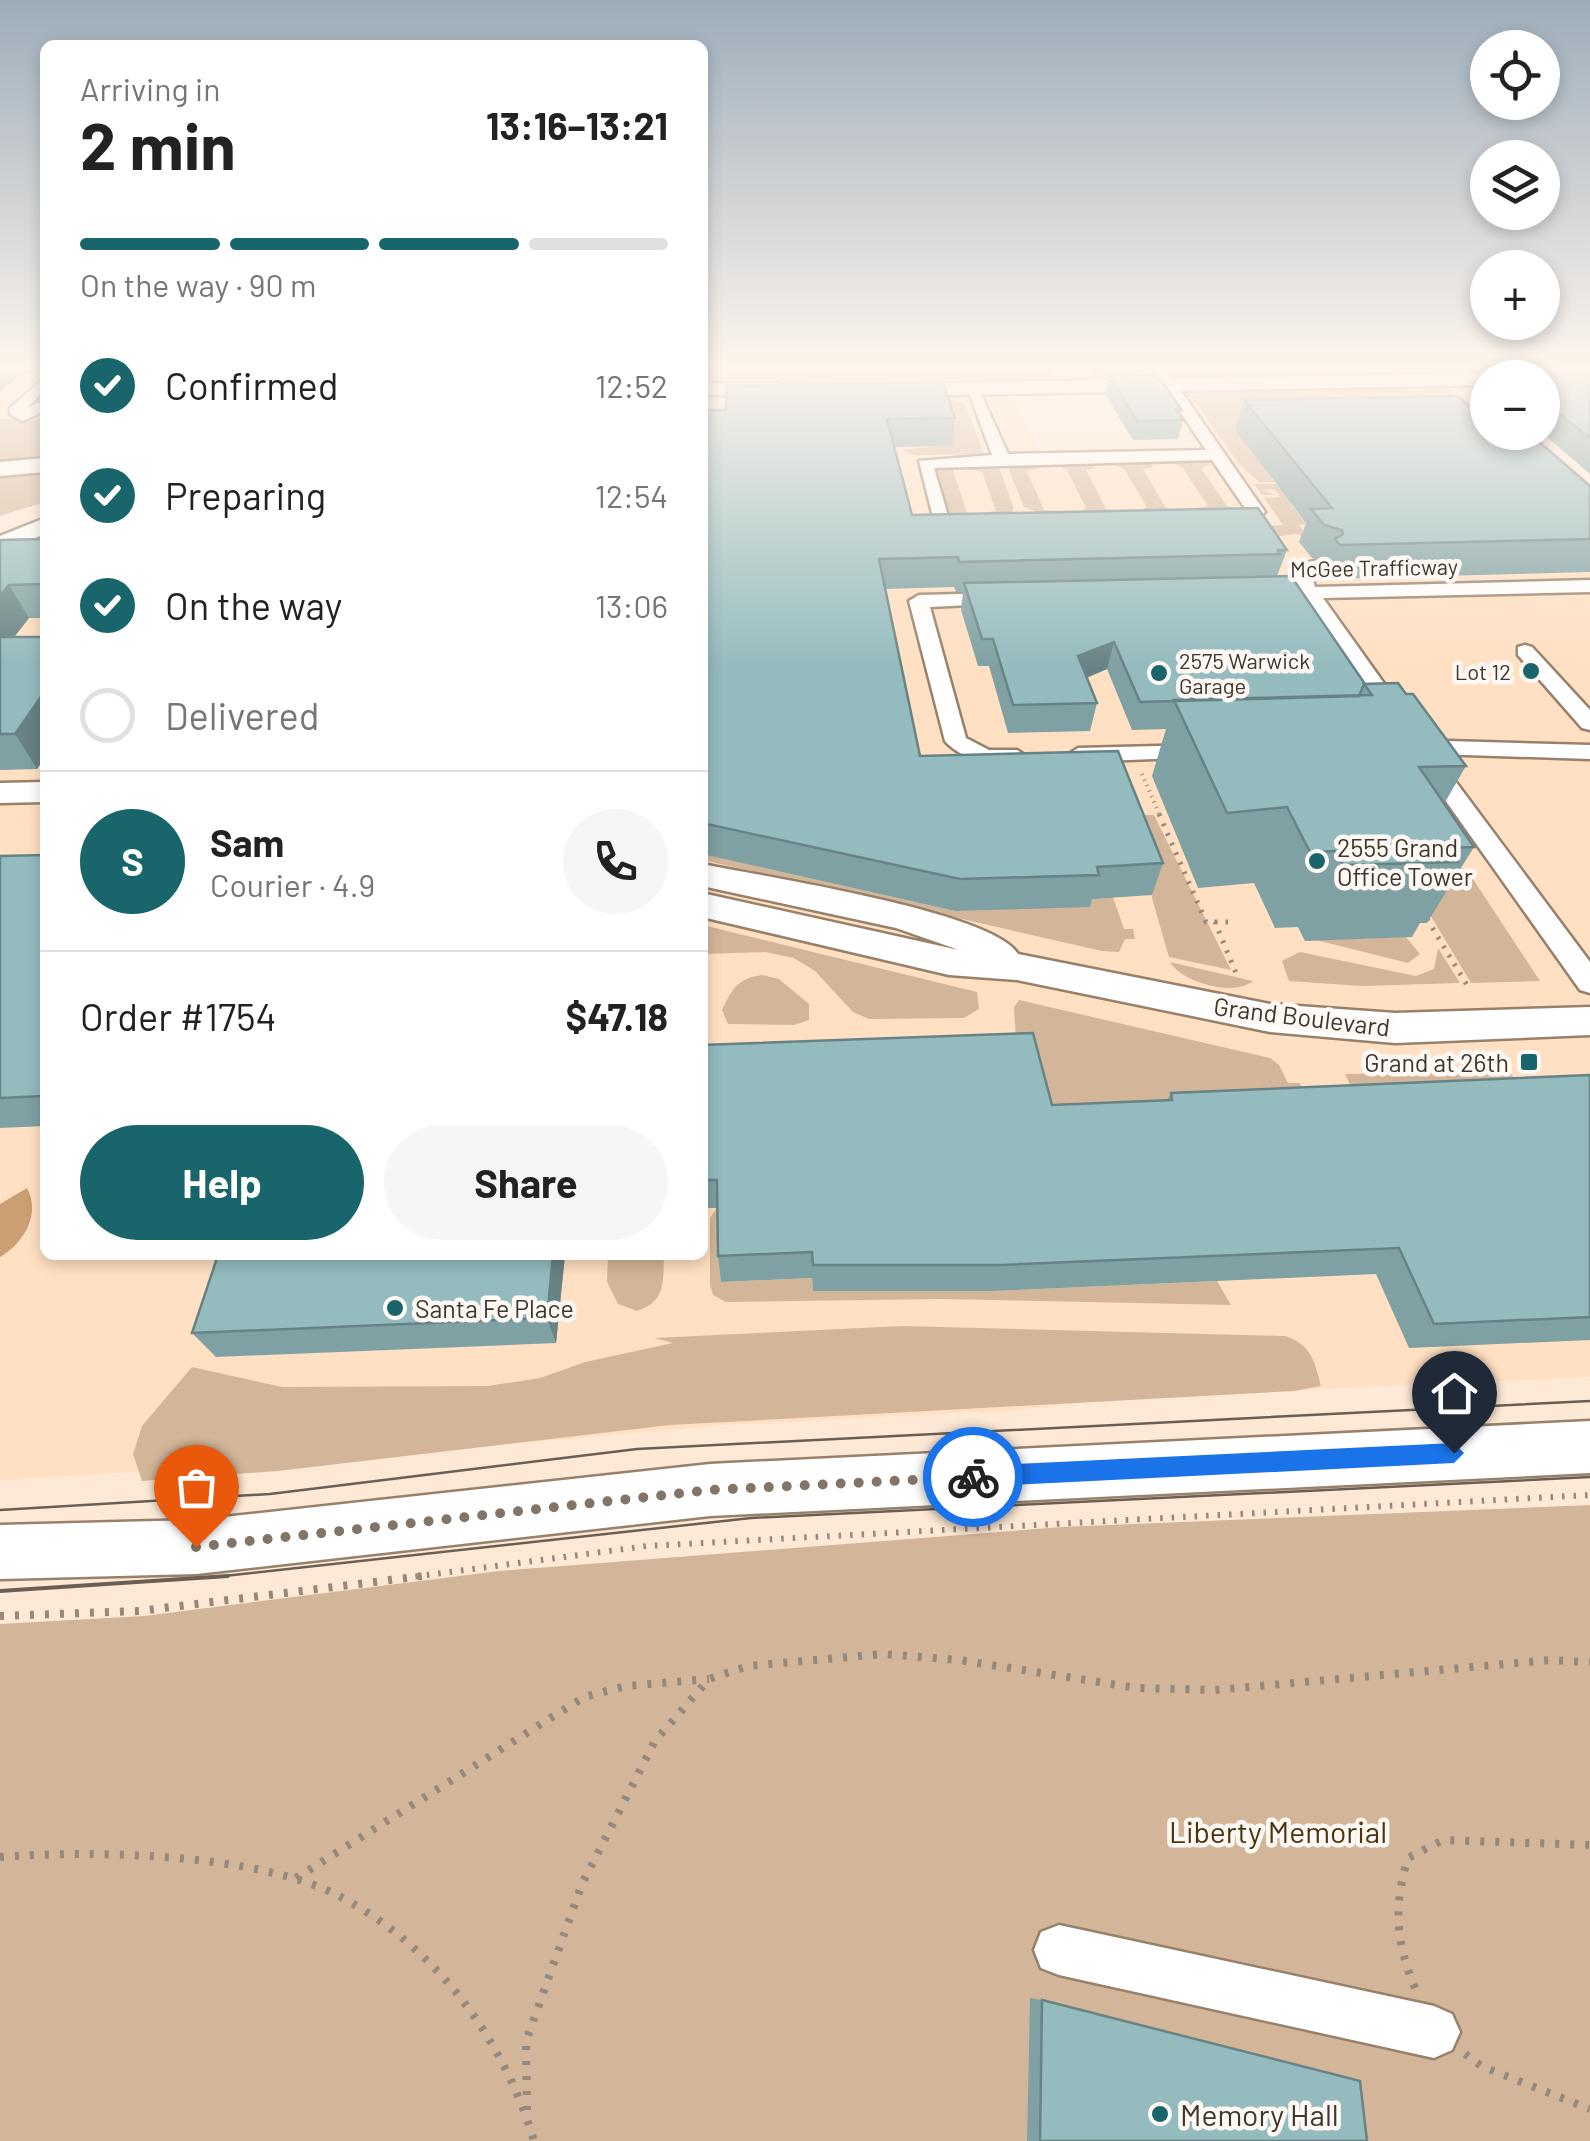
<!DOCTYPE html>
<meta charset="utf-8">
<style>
body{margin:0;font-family:Barlow,sans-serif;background:#f6f6f6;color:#222;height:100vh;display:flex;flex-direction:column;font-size:38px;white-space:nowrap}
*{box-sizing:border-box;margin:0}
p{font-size:32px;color:#767676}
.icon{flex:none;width:55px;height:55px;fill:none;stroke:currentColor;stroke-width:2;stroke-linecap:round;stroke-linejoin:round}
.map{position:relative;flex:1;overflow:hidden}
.side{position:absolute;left:40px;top:40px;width:668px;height:1220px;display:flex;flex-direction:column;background:#fff;border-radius:15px;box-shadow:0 5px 15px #0003}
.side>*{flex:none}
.fabs{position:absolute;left:1470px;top:30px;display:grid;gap:20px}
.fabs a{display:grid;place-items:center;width:90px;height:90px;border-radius:50%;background:#fff;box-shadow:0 5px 15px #0003;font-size:50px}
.pin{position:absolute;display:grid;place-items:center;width:85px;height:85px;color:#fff;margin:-102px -42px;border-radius:50% 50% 50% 0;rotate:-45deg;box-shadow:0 0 10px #0007}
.pin .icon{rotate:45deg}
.courier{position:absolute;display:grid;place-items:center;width:100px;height:100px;margin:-50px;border:8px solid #1a73e8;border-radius:50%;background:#fff;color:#222;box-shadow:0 2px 12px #0007}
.headline em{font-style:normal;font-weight:700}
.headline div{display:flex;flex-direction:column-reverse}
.headline{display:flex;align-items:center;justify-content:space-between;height:170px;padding:0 40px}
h1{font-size:65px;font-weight:700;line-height:75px}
.bar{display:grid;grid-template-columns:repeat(4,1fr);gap:15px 10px;align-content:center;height:120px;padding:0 40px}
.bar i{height:12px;border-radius:8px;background:#e0e0e0}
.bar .on{background:#18666b}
.bar p{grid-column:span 4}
.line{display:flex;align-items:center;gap:25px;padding:0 40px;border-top:2px solid #e0e0e0}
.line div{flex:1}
.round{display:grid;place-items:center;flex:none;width:105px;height:105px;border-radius:52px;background:#f6f6f6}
ol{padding:0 40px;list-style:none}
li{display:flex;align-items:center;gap:30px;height:110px}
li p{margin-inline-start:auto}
li .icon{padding:10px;border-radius:50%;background:#18666b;color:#fff;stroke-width:4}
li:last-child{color:#767676}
li i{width:55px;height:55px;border:5px solid #e0e0e0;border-radius:50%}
.action{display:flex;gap:20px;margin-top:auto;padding:20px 40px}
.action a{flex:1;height:115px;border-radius:60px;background:#18666b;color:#fff;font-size:40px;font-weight:700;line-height:115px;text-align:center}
.action a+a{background:#f6f6f6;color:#222}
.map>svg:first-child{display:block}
.built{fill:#ffe0c2}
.green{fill:#d3b699}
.water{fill:#ca9f73}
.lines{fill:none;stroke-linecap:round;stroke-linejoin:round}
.minor-casing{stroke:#97816b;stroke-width:5}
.major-casing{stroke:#97816b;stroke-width:5}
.path-far4{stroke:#96887a;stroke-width:2.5;stroke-dasharray:1 4;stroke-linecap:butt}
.path-far3{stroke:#96887a;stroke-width:4;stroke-dasharray:1 5;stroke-linecap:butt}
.path-far2{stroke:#96887a;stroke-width:5;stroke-dasharray:2.5 8;stroke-linecap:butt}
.path-far1{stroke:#96887a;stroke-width:6;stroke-dasharray:2.5 9;stroke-linecap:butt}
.path{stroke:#96887a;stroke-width:8;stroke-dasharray:4 11;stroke-linecap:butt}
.minor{fill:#fff;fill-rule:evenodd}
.major{fill:#fff;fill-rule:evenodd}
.tram-far1{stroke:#6b5f53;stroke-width:2.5}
.tram{stroke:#6b5f53;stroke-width:4}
.wall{fill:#7fa1a3}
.shaded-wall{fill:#688385}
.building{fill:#94bbbe;stroke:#688385;stroke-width:2.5}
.route{fill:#1a73e8}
.done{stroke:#827568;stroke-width:10;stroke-dasharray:0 18}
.poi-dot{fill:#18666b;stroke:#fef9f4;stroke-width:4}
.labels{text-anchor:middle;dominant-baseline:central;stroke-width:9;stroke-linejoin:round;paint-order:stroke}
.far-street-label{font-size:22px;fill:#3f362c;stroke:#fef9f4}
.far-poi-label{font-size:22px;fill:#3f362c;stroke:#fef9f4;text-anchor:start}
.poi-label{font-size:25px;fill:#3f362c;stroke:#fef9f4;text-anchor:start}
.street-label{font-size:25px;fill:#3f362c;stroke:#fef9f4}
.near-park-label{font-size:30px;fill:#4f320e;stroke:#fef9f4}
.near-poi-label{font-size:30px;fill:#3f362c;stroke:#fef9f4;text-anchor:start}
</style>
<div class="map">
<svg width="1590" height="2141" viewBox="0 0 1590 2141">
<rect width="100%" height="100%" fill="#fde9d6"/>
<!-- built -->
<path class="built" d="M0,368H45L44,413L0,412Z
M1444,386L1458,390L1487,416L1488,432L1590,507V1377L1121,1398L1018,1410L724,1425L301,1462L0,1480V549L45,529V1255H702L703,411L1012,393L1041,455L1223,452L1185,391Z"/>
<!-- green -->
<path class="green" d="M702,368H1050L1056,380L703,386Z
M1429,368L1422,374L1179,378L1167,370Z
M1444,386L1466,403L1237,430L1274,482H1259L1240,465L1188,393Z
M940,396L965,404L984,454L914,455L900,450L952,445Z
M45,412V458L0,462V419L37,420Z
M1198,459L1211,464L1201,468L1227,506L1241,510L1198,511L1197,508L1208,506L1182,467L1169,462Z
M981,463L1034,464L1037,469L1027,471L1044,510L1057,511V517L1039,520L1040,513L1024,507L1007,465L998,464L1014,509L1007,516L1013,518L987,517L986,512L996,511L982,472L970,469Z
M1111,463H1150L1153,467L1143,469L1166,508L1180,511L1137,512L1147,507L1124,469Z
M1054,464H1093L1095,468L1086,470L1106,509L1120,512L1076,514L1086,508L1067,470Z
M932,466L952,467L968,516L947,519Z
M45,472V502L0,516V477Z
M1254,484H1276L1306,524L1299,525L1310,540L1297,534L1272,537L1265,526L1283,525L1264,498L1280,497L1274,489L1262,490L1275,495H1262Z
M1137,815H1154L1231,970L1169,957C1156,911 1141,867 1137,815Z
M707,855L955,911L1082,881L1107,880L1124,929H1133L1135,939H1125L1119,952L1102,951L703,860Z
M1471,876L1540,981L1471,983L1408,878Z
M703,925L977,992L979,1009L964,1018L869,1019L853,1012L815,971L794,958L765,952L703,954Z
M1406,937L1420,954L1408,963L1316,940Z
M1438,948L1460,983L1362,986L1289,981L1282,961L1300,952L1416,976L1434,969Z
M1170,962L1253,981C1235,997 1182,983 1170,962Z
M762,975L779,979L809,1004V1020L794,1025L728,1024L722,1010C732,989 738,978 762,975Z
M1019,1000L1270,1058L1279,1065L1288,1083H1300L1314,1116L1043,1134L1016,1043L1014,1007Z
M1509,1071L1518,1084L1364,1114L1345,1074Z
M719,1204L721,1282L812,1278L813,1291H993L1217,1281L1231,1305L939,1299L726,1302L713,1295L710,1285V1218Z
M608,1255H664C663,1281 666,1302 637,1311L618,1304L607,1282Z
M903,1326L1285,1336C1311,1344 1315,1362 1321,1386L1294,1391L670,1425L278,1471L142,1481L133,1454L142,1426L192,1367L282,1387L488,1386L540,1378L585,1362L673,1343L654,1338Z
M1590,1505V2141H0V1624L144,1616L499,1571L1062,1527Z"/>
<!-- water -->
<path class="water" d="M27,1188C41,1214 24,1243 0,1257V1204Z"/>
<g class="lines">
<!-- minor casing -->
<g class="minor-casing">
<path id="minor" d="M1151,368H1165L1265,512L1257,521L1219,522V514L1247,511L1212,460L934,468L948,516L983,524L974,529L935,525L919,461L992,455L966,385L978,388L1008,454L1206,450Z
M45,378V390L27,408L45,400V411L22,421L10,414V408Z
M1318,560L1327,566L1311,573L1315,587L1590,580V592L1323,598L1408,717L1397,724L1389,722L1304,599L1263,600L1253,594L1263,588L1296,587L1292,581L1295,566Z
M1002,593L1012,599L1009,603L930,607L966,738L989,750H1017L1028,757C1007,777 962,760 945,741L909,601L919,595Z
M1525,645L1532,647L1590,710V730L1582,728L1518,655V647Z
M1413,740L1590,745V759L1435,754L1590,962V993L1580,990L1416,759L1419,754L1405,752L1402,747Z
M1197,745L1205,747V757L1078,762L1067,755L1078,748Z
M1059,1925L1434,2006L1452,2014L1460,2032L1452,2050L1434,2058L1059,1975L1041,1968L1034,1950L1041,1932Z"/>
</g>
<!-- major casing -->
<g class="major-casing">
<path id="major" d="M1488,373L1497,378H1488V385L892,396L882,390L892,384Z
M702,383H779L789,389L779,395H702Z
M45,458V472L0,476V462Z
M45,518V534L0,552V536Z
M45,782V802L0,803V783Z
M702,864C759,876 993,911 1018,954L1270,1004L1395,1013L1590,1007V1035L1395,1043L1270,1032L1017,980L949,975L702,917V893L959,950L896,928L702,886Z
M1590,1421V1473L710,1516L196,1574L0,1579V1525L196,1520L710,1464Z"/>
</g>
<!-- path-far4 -->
<path class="path-far4" d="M849,377L853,368
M796,379L874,378"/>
<!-- path-far3 -->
<path class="path-far3" d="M1142,774L1160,816"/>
<!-- path-far2 -->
<path class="path-far2" d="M1159,814L1206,922H1215L1236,973
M1454,873L1473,872
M1427,919L1467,985
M1215,922H1233"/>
<!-- path-far1 -->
<path class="path-far1" d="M404,1578L647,1546L1590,1495"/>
<!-- path -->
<path class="path" d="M0,1616L139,1611L423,1576
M0,1857C93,1850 256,1853 339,1896C435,1946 504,2039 534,2141
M296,1878L584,1697L626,1686L709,1679
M1415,1988C1396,1943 1393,1905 1408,1858L1443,1840L1590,1845
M1465,2054L1481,2066L1590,2109
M527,2110L526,2041L582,1884L655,1741L709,1679L748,1666L883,1654L959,1660L1137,1688L1215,1690L1550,1660L1590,1662"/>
<!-- minor -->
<use href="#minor" class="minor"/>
<!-- major -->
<use href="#major" class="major"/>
<!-- tram-far1 -->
<path class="tram-far1" d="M0,1510L270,1494L637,1449L1590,1401
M206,1578L751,1518L1590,1477"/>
<!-- tram -->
<path class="tram" d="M0,1591L228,1576"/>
</g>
<!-- wall -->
<path class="wall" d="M1090,368H1136L1135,374H1093Z
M1521,368H1542L1539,371H1559L1560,368H1590V474L1541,432L1542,378H1505L1508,372H1519Z
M1109,376L1182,410L1180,416L1183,420L1178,439L1133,440L1105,394Z
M1244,400L1472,409L1590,486V572L1327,579L1322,572L1326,562L1312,558L1299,542L1306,523L1235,430Z
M702,410L955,418L952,446L894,447L912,515L1287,550L1277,576L1365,684L1466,766L1444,804L1474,847L1427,923H1420L1412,937L1305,941L1298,927L1275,928L1254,883L1198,888L1152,776L1166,729L1132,730L1107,669L1087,678L1097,703L1090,731L1008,733L989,666H978L961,610L963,592H956L954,587L885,589L920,756L1163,863L1152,895L1092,899L1090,907L955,911L702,854Z
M45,539V618H29L14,637H45V757L37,769L0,770V540Z
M45,855V1126L0,1128V856Z
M702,1045L1052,1105L1167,1100L1171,1093L1590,1075V1340L1409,1348L1376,1274L993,1291H813L812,1278L721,1282L718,1256L717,1208H702Z
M218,1255H565L556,1343L216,1357L192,1333Z
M1030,1998L1042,2000L1367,2141H1027Z"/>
<!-- shaded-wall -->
<path class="shaded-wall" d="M0,368H44L41,370L18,376L0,392Z
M9,585L29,618L0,655V596Z
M1114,642L1107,669L1072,683L1078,656Z
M45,691V757L37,769L15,734Z
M553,1255H565L556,1343L547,1318Z"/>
<!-- building -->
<path class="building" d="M1572,368H1590V438L1542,400V378H1515L1508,372L1578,370Z
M1152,375L1161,380L1182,410H1176L1183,420L1137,421L1109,376Z
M943,382L955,418L887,419L912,515L1258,508L1287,550H1278L1280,554L959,562L958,557L879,559L920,756L1118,751L1163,863L1097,867L1099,875L960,879L702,823V410H726V386Z
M1458,396L1472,409L1488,410V432H1528L1590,486V539L1340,545L1335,539L1343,534L1342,530L1324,525L1311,509L1332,508L1244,400Z
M45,539V584L9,585L0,596V540Z
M1291,576L1365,684H1364L1359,696L1140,702L1114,642L1078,656L1097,703L1013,705L993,639H982L964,583Z
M0,637H45V691L15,734H0Z
M1398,683L1406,694H1413L1466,766L1419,767L1474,847L1449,848L1458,862L1343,865L1336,851L1310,852L1287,807L1227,813L1174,700L1372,695L1364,684Z
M45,855V1096L0,1098V856Z
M1033,1033L1052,1105L1172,1100L1171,1093L1590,1075V1317L1434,1324L1399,1248L1001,1265H813L812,1252L718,1256L717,1180H702V1045Z
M218,1255H553L547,1318L192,1333Z
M1042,2000L1360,2081L1367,2141H1040Z"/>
<!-- sky -->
<linearGradient id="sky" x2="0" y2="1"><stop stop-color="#9cacb9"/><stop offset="0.55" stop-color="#fef5ed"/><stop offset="1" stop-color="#fef5ed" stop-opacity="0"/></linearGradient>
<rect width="1590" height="668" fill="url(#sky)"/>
<!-- route -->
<path class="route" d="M1454,1443L1464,1453L1454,1463L973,1487L962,1477L973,1466Z"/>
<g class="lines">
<!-- done -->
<path class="done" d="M196,1547L710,1490L973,1477"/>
</g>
<!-- markers -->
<g class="poi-dot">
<circle cx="1531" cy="671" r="10"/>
<circle cx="1159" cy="673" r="10"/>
<circle cx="1317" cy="861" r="10"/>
<rect x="1519" y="1052" width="20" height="20" rx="5"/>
<circle cx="395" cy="1308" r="10"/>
<circle cx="1160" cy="2114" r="10"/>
</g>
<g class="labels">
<!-- far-street labels -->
<g class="far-street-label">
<text transform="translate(1374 567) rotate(-1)">McGee Trafficway</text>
</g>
<!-- far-poi labels -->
<g class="far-poi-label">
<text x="1179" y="660">2575 Warwick<tspan x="1179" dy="25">Garage</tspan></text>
<text x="1511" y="671" text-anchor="end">Lot 12</text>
</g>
<!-- poi labels -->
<g class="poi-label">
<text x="1337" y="847">2555 Grand<tspan x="1337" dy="29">Office Tower</tspan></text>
<text x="1509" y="1062" text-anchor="end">Grand at 26th</text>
<text x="415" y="1308">Santa Fe Place</text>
</g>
<!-- street labels -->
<g class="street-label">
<text transform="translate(1302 1016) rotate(7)">Grand Boulevard</text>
</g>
<!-- near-park labels -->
<g class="near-park-label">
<text x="1278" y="1831">Liberty Memorial</text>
</g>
<!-- near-poi labels -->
<g class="near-poi-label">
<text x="1180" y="2114">Memory Hall</text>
</g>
</g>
</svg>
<div class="fabs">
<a><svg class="icon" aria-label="locate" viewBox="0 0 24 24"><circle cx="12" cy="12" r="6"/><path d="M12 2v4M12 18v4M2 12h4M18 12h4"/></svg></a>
<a><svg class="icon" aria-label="layers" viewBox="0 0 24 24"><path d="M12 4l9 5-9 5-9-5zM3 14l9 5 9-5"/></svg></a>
<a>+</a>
<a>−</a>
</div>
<div class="pin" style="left:196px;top:1547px;background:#ea580c"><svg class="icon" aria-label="bag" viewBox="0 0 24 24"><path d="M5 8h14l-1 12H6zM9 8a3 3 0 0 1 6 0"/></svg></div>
<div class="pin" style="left:1454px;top:1453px;background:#1f2937"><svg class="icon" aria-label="home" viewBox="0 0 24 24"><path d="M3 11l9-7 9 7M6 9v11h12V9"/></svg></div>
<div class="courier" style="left:973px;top:1477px"><svg class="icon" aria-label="bike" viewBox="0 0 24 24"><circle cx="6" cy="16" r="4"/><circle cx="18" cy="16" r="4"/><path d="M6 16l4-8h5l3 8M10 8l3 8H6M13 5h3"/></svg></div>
<section class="side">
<div class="headline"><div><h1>2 min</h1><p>Arriving in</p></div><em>13:16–13:21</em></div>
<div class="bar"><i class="on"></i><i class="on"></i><i class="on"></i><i></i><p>On the way · 90 m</p></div>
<ol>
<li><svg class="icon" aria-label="check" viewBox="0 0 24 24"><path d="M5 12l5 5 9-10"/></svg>Confirmed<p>12:52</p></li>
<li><svg class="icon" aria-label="check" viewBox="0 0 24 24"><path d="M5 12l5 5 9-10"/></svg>Preparing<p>12:54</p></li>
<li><svg class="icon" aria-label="check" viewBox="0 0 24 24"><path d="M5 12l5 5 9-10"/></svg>On the way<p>13:06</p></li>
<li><i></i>Delivered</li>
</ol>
<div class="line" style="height:180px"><b class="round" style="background:#18666b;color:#fff">S</b><div><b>Sam</b><p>Courier · 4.9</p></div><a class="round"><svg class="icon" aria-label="phone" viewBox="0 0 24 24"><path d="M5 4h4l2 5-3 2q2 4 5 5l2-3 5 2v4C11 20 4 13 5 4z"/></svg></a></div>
<div class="line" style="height:130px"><div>Order #1754</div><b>$47.18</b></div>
<div class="action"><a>Help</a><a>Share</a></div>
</section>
</div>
